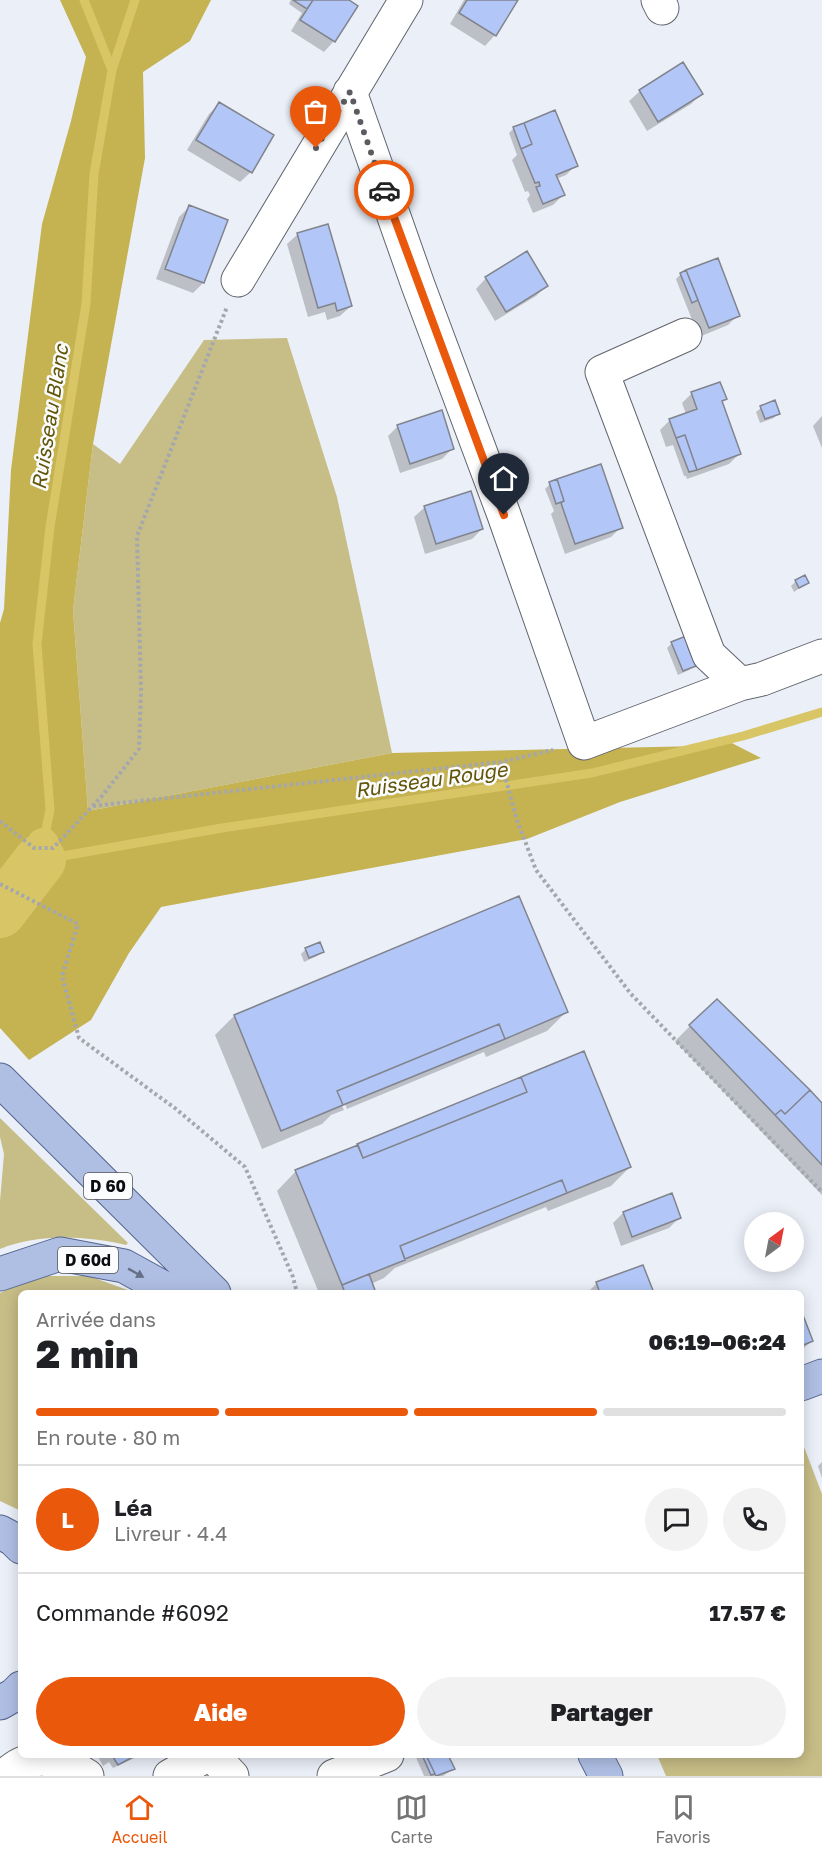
<!DOCTYPE html>
<html lang="fr">
<meta charset="utf-8">
<style>
body{margin:0;font-family:"Golos Text",sans-serif;background:#f2f2f2;color:#202124;height:100vh;display:flex;flex-direction:column;font-size:22px;white-space:nowrap}
*{box-sizing:border-box;margin:0}
p{font-size:20px;color:#757577}
.icon{flex:none;width:33px;height:33px;fill:none;stroke:currentColor;stroke-width:2;stroke-linecap:round;stroke-linejoin:round}
.map{position:relative;flex:1;overflow:hidden}
.side{position:absolute;left:18px;top:1290px;width:786px;height:468px;display:flex;flex-direction:column;background:#fff;border-radius:9px;box-shadow:0 3px 15px #0003}
.side>*{flex:none}
.needle{width:39px;rotate:32deg}
.buttons{position:absolute;left:744px;top:1212px;display:grid;gap:12px}
.buttons a{display:grid;place-items:center;width:60px;height:60px;border-radius:50%;background:#fff;box-shadow:0 3px 15px #0003;font-size:30px}
.pin{position:absolute;display:grid;place-items:center;width:51px;height:51px;color:#fff;margin:-62px -26px;border-radius:50% 50% 50% 0;rotate:-45deg;box-shadow:0 0 6px #0007}
.pin .icon{rotate:45deg}
.courier{position:absolute;display:grid;place-items:center;width:60px;height:60px;margin:-30px;border:4px solid #ea580c;border-radius:50%;background:#fff;color:#222;box-shadow:0 2px 8px #0007}
.summary em{font-style:normal;font-weight:800}
.summary div{display:flex;flex-direction:column-reverse}
.summary{display:flex;align-items:center;justify-content:space-between;height:102px;padding:0 18px}
h1{font-size:39px;font-weight:800;line-height:45px}
.bar{display:grid;grid-template-columns:repeat(4,1fr);gap:9px 6px;align-content:center;height:72px;padding:0 18px}
.bar i{height:8px;border-radius:4px;background:#e0e0e0}
.bar .on{background:#ea580c}
.bar p{grid-column:span 4}
.line{display:flex;align-items:center;gap:15px;padding:0 18px;border-top:2px solid #e0e0e0}
.line div{flex:1}
.round{display:grid;place-items:center;flex:none;width:63px;height:63px;border-radius:32px;background:#f2f2f2}
.primary-button{display:flex;gap:12px;margin-top:auto;padding:12px 18px}
.primary-button a{flex:1;height:69px;border-radius:36px;background:#ea580c;color:#fff;font-size:24px;font-weight:800;line-height:69px;text-align:center}
.primary-button a+a{background:#f2f2f2;color:#202124}
.menu{display:flex;justify-content:space-around;align-items:center;height:84px;border-top:2px solid #e0e0e0;background:#fff;font-size:16px;color:#757577}
.menu a{display:grid;justify-items:center;gap:3px}
.menu .on{color:#ea580c}
.map>svg:first-child{display:block}
.green{fill:#c7bd87}
.forest{fill:#c5b251}
.shadow{fill:#0003}
.lines{fill:none;stroke-linecap:round;stroke-linejoin:round}
.stream{stroke:#d8c565;stroke-width:9}
.canal{stroke:#d8c565;stroke-width:32}
.river{stroke:#d8c565;stroke-width:52}
.building{fill:#b2c7f7;stroke:#81848d;stroke-width:1.5}
.minor-casing{stroke:#61646c;stroke-width:35}
.major-casing{stroke:#54658e;stroke-width:35}
.path{stroke:#a4a7ae;stroke-width:4;stroke-dasharray:3 3;stroke-linecap:butt}
.minor{stroke:#fff;stroke-width:33}
.major{stroke:#afbfe4;stroke-width:33}
.oneway{fill:#666f85}
.done{stroke:#5a5c61;stroke-width:6;stroke-dasharray:0 10.8}
.route{stroke:#ea580c;stroke-width:8}
.labels{text-anchor:middle;dominant-baseline:central;stroke-width:5;stroke-linejoin:round;paint-order:stroke}
.shield{fill:#fbfcfe;stroke:#545557;stroke-width:1.5}
.shield-label{font-size:16px;font-weight:bold;fill:#0c0d10}
.water-label{font-size:20px;font-style:italic;fill:#625508;stroke:#fbfcfe}
</style>
<div class="map">
<svg width="822" height="1776" viewBox="0 0 822 1776">
<rect width="100%" height="100%" fill="#ebeff8"/>
<!-- green -->
<path class="green" d="M287,338L337,497L392,753L88,811L73,610L93,444L120,464L204,340Z
M0,1118L128,1243L126,1245C85,1236 40,1233 0,1249V1201L4,1154L0,1137Z
M45,1276H89L136,1293H21V1511L0,1501V1293L15,1286Z
M801,1439L822,1494V1776H666L657,1755H801Z"/>
<!-- forest -->
<path class="forest" d="M60,0H211L190,41L143,72L145,158L93,444L73,610L88,811L392,753L700,746L720,737L761,758L620,802L527,839L161,907L129,953L91,1020L29,1060L0,1028V623L4,609L11,470L42,224L71,121L86,57Z"/>
<!-- shadow -->
<path class="shadow" d="M291,0H346L356,7L334,41L324,52L291,31L302,13L289,4Z
M464,0H515L495,35L485,46L450,24Z
M683,64L701,94L691,104L647,131L629,101L640,91Z
M219,104L251,172L240,182L187,150L209,114Z
M554,112L576,165L566,175L556,179L563,195L553,205L533,213L527,199L530,195L528,191L525,192L512,160L517,155L509,133L514,128Z
M189,207L203,283L193,293L156,279L179,217Z
M298,234L351,306L340,316L327,320L325,312L308,317L287,244Z
M526,253L546,286L536,296L495,321L476,289L486,278Z
M681,274L738,315L728,325L699,337L677,282L676,279Z
M692,393L725,398L721,402L740,453L729,464L687,479L686,476H684L673,445L666,447L660,430L670,420L686,414L682,403Z
M761,408L778,413L774,418L760,423L756,412Z
M822,416V448L813,426Z
M398,426L452,449L442,459L400,473L388,436Z
M550,484L621,527L611,537L565,554L551,514L554,511L545,489Z
M425,507L482,529L472,539L425,554L414,517Z
M796,581L807,583L794,592L791,586Z
M672,643L689,645L687,647L694,666L689,670L678,675L667,648Z
M306,949L322,951L317,956L304,962L301,954Z
M566,1012L547,1031L486,1057L484,1052L347,1109L343,1099H339L344,1110L331,1115L322,1124L262,1149L215,1035L234,1016Z
M690,1026L822,1105V1195L675,1041Z
M630,1167L611,1186L548,1211L546,1207L395,1268L384,1278L371,1284L375,1293H319L277,1191L296,1171Z
M623,1213L679,1218L669,1228L621,1246L613,1223Z
M597,1283L652,1293H587Z
M801,1314L811,1341L801,1351Z
M822,1462V1478L818,1466Z
M97,1755H141L113,1768L109,1762L103,1766Z
M415,1755H447L453,1769L443,1776H424Z"/>
<g class="lines">
<!-- stream -->
<path class="stream" d="M84,0L112,70
M43,844L50,810L37,644L50,527L86,304L94,174L112,70L135,0
M40,860L222,828L592,773L743,736L822,712"/>
<!-- canal -->
<path class="canal" d="M40,860L43,844"/>
<!-- river -->
<path class="river" d="M0,912L40,860"/>
</g>
<!-- building -->
<path class="building" d="M293,0H313L307,9Z
M313,0H349L358,6L335,42L300,20Z
M467,0H518L496,36L459,13Z
M683,62L703,94L658,122L639,90Z
M219,102L274,135L252,173L196,140Z
M555,110L578,166L556,175L565,195L543,204L536,187L540,186L539,182L535,183L521,149L532,144L524,123Z
M524,123L532,144L521,149L513,127Z
M189,205L228,220L204,283L165,269Z
M328,224L352,306L337,311L335,303L318,308L297,233Z
M527,251L548,286L506,312L485,277Z
M718,258L740,316L709,328L686,270Z
M686,270L698,300L692,303L680,273Z
M720,382L727,399L722,401L741,454L697,470L685,435L676,438L669,419L697,409L691,392Z
M775,400L780,414L765,419L760,406Z
M442,410L454,449L410,464L397,425Z
M685,435L697,470L689,472L676,438Z
M601,464L623,528L575,544L561,503L564,501L557,479Z
M557,479L564,501L556,504L549,482Z
M471,491L483,529L436,544L424,506Z
M805,575L809,583L799,588L795,580Z
M686,636L688,647L696,666L683,671L671,642Z
M519,896L568,1012L505,1039L499,1024L337,1091L343,1105L281,1131L234,1015Z
M320,942L324,952L309,958L305,948Z
M717,999L810,1090L785,1114L781,1110L775,1115L689,1025Z
M499,1024L505,1039L343,1105L337,1091Z
M584,1051L631,1167L567,1193L562,1180L400,1246L405,1260L342,1285L295,1170L358,1145L363,1158L527,1092L521,1077Z
M521,1077L527,1092L363,1158L357,1144Z
M810,1090L822,1103V1165L775,1115L781,1110L785,1114Z
M562,1180L567,1193L405,1259L400,1246Z
M672,1193L681,1218L632,1237L623,1212Z
M643,1265L654,1293H600L596,1282Z
M369,1274L376,1293H345L342,1285Z
M801,1310L813,1341L801,1346Z
M116,1755H132L133,1757L118,1765L113,1757Z
M422,1755H426L435,1774L431,1775Z
M426,1755H448L455,1769L436,1776Z"/>
<g class="lines">
<!-- minor casing -->
<g class="minor-casing">
<path id="minor" d="M658,0L662,8
M350,92L418,285L504,515L584,743L740,684
M238,280L406,0
M685,335L602,372L709,655L740,684L762,679L822,656
M212,1755L232,1776
M5,1776C31,1750 59,1758 87,1776
M170,1776L207,1755
M334,1776L387,1755"/>
</g>
<!-- major casing -->
<g class="major-casing">
<path id="major" d="M0,1080L214,1293
M0,1274L60,1254L124,1266L173,1293
M801,1384L822,1376
M0,1532L13,1539L21,1547
M0,1703L14,1695L21,1688
M595,1755L606,1776"/>
</g>
<!-- path -->
<path class="path" d="M501,762L517,820L536,870L631,994L822,1192
M93,806L501,762L553,750
M0,821L34,848H53L102,796L139,749L141,690L137,536L227,307
M0,884L78,924L62,976L79,1038L176,1109L245,1167L293,1277L297,1293"/>
<!-- minor -->
<use href="#minor" class="minor"/>
<!-- major -->
<use href="#major" class="major"/>
</g>
<!-- one-way arrows -->
<defs><path id="oneway-solid" d="M-6-.8H1V-3.2L6.5 0L1 3.2V.8H-6Z" transform="scale(1.5)"/></defs>
<use class="oneway" href="#oneway-solid" transform="translate(136 1273) rotate(29)"/>
<g class="lines">
<!-- done -->
<path class="done" d="M316,148L350,92L384,190"/>
<!-- route -->
<path class="route" d="M384,190L504,515"/>
</g>
<g class="labels">
<!-- shield labels -->
<g class="shield">
<rect x="84" y="1173" width="48" height="26" rx="4.5"/>
<rect x="58" y="1247" width="60" height="26" rx="4.5"/>
</g>
<g class="shield-label">
<text x="108" y="1186">D 60</text>
<text x="88" y="1260">D 60d</text>
</g>
<!-- water labels -->
<g class="water-label">
<text transform="translate(49 417) rotate(-81)">Ruisseau Blanc</text>
<text transform="translate(431 779) rotate(-8)">Ruisseau Rouge</text>
</g>
</g>
</svg>
<div class="buttons">
<a><svg class="needle" viewBox="-14 -14 28 28"><path d="M0-13l5 13h-10z" fill="#e53935"/><path d="M0 13l5-13h-10z" fill="#757577"/></svg></a>
</div>
<div class="pin" style="left:316px;top:148px;background:#ea580c"><svg class="icon" aria-label="bag" viewBox="0 0 24 24"><path d="M5 8h14l-1 12H6zM9 8a3 3 0 0 1 6 0"/></svg></div>
<div class="pin" style="left:504px;top:515px;background:#1f2937"><svg class="icon" aria-label="home" viewBox="0 0 24 24"><path d="M3 11l9-7 9 7M6 9v11h12V9"/></svg></div>
<div class="courier" style="left:384px;top:190px"><svg class="icon" aria-label="car" viewBox="0 0 24 24"><path d="M5 17H2v-5l4-1 3-4h7l3 4 3 1v5h-3M9 17h6M6 11h13"/><circle cx="7" cy="17" r="2"/><circle cx="17" cy="17" r="2"/></svg></div>
<section class="side">
<div class="summary"><div><h1>2 min</h1><p>Arrivée dans</p></div><em>06:19–06:24</em></div>
<div class="bar"><i class="on"></i><i class="on"></i><i class="on"></i><i></i><p>En route · 80 m</p></div>
<div class="line" style="height:108px"><b class="round" style="background:#ea580c;color:#fff">L</b><div><b>Léa</b><p>Livreur · 4.4</p></div><a class="round"><svg class="icon" aria-label="chat" viewBox="0 0 24 24"><path d="M4 5h16v11H9l-5 4z"/></svg></a><a class="round"><svg class="icon" aria-label="phone" viewBox="0 0 24 24"><path d="M5 4h4l2 5-3 2q2 4 5 5l2-3 5 2v4C11 20 4 13 5 4z"/></svg></a></div>
<div class="line" style="height:78px"><div>Commande #6092</div><b>17.57 €</b></div>
<div class="primary-button"><a>Aide</a><a>Partager</a></div>
</section>
</div>
<nav class="menu">
<a class="on"><svg class="icon" aria-label="home" viewBox="0 0 24 24"><path d="M3 11l9-7 9 7M6 9v11h12V9"/></svg>Accueil</a>
<a><svg class="icon" aria-label="map" viewBox="0 0 24 24"><path d="M3 6l6-2 6 2 6-2v14l-6 2-6-2-6 2zM9 4v14M15 6v14"/></svg>Carte</a>
<a><svg class="icon" aria-label="saved" viewBox="0 0 24 24"><path d="M7 4h10v16l-5-4-5 4z"/></svg>Favoris</a>
</nav>
